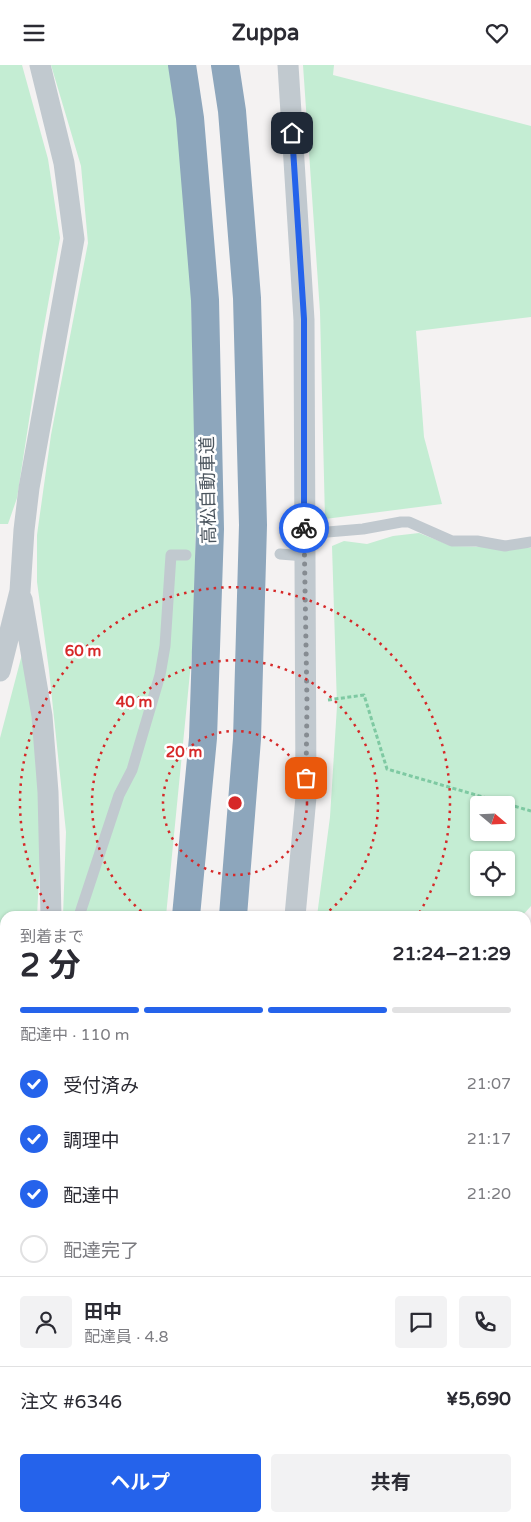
<!DOCTYPE html>
<html lang="ja">
<meta charset="utf-8">
<style>
body{margin:0;font-family:"Varela Round","Noto Sans JP",sans-serif;background:#f2f2f3;color:#2b2b33;height:100vh;display:flex;flex-direction:column;font-size:19px;white-space:nowrap}
*{box-sizing:border-box;margin:0}
p{font-size:16px;color:#7c7c81}
.icon{flex:none;width:28px;height:28px;fill:none;stroke:currentColor;stroke-width:2;stroke-linecap:round;stroke-linejoin:round}
.map{position:relative;flex:1;overflow:hidden}
.sheet{position:absolute;left:0px;top:846px;width:531px;height:611px;display:flex;flex-direction:column;background:#fff;border-radius:15px 15px 0 0;box-shadow:0 1px 4px #0004}
.sheet>*{flex:none}
.needle{width:32px;rotate:109deg}
.controls{position:absolute;left:470px;top:731px;display:grid;gap:10px}
.controls a{display:grid;place-items:center;width:45px;height:45px;border-radius:5px;background:#fff;box-shadow:0 1px 4px #0004;font-size:25px}
.pin{position:absolute;display:grid;place-items:center;width:42px;height:42px;color:#fff;margin:-21px;border-radius:10px;box-shadow:0 2px 8px #0006}
.courier{position:absolute;display:grid;place-items:center;width:50px;height:50px;margin:-25px;border:4px solid #2563eb;border-radius:50%;background:#fff;color:#222;box-shadow:0 1px 6px #0007}
.headline em{font-style:normal;font-weight:700}
.headline div{display:flex;flex-direction:column-reverse}
.headline{display:flex;align-items:center;justify-content:space-between;height:85px;padding:0 20px}
h1{font-size:32px;font-weight:700;line-height:38px}
.bar{display:grid;grid-template-columns:repeat(4,1fr);gap:8px 5px;align-content:center;height:60px;padding:0 20px}
.bar i{height:6px;border-radius:4px;background:#e1e1e2}
.bar .selected{background:#2563eb}
.bar p{grid-column:span 4}
.line{display:flex;align-items:center;gap:12px;padding:0 20px;border-top:1px solid #e1e1e2}
.line div{flex:1}
.round{display:grid;place-items:center;flex:none;width:52px;height:52px;border-radius:5px;background:#f2f2f3}
ol{padding:0 20px;list-style:none}
li{display:flex;align-items:center;gap:15px;height:55px}
li p{margin-inline-start:auto}
li .icon{padding:5px;border-radius:50%;background:#2563eb;color:#fff;stroke-width:4}
li:last-child{color:#7c7c81}
li i{width:28px;height:28px;border:2px solid #e1e1e2;border-radius:50%}
.cta{display:flex;gap:10px;margin-top:auto;padding:10px 20px}
.cta a{flex:1;height:58px;border-radius:5px;background:#2563eb;color:#fff;font-size:20px;font-weight:700;line-height:58px;text-align:center}
.cta a+a{background:#f2f2f3;color:#2b2b33}
header{display:flex;justify-content:space-between;align-items:center;height:65px;padding:0 20px;background:#fff;font-size:22px;font-weight:700}
.map>svg:first-child{display:block}
.green{fill:#c4edd3;fill-rule:evenodd}
.lines{fill:none;stroke-linecap:round;stroke-linejoin:round}
.path{stroke:#7ec9a2;stroke-width:3;stroke-dasharray:4 2.5;stroke-linecap:butt}
.service{stroke:#c1c9cf;stroke-width:11}
.minor{stroke:#c1c9cf;stroke-width:21}
.motorway{stroke:#8da6bc;stroke-width:28}
.done{stroke:#868c92;stroke-width:5;stroke-dasharray:0 9}
.route{stroke:#2563eb;stroke-width:6}
.ring{fill:none;stroke:#d62828;stroke-width:2.5;stroke-dasharray:2.5 5}
.labels{text-anchor:middle;dominant-baseline:central;stroke-width:5;stroke-linejoin:round;paint-order:stroke}
.street-label{font-size:18px;fill:#4b555e;stroke:#fff}
.centre{fill:#d62828;stroke:#fff;stroke-width:2.5}
.ring-label{font-size:15px;text-anchor:middle;font-weight:bold;fill:#d62828;stroke:#fff;stroke-width:5;stroke-linejoin:round;paint-order:stroke}
</style>
<header><svg class="icon" aria-label="menu" viewBox="0 0 24 24"><path d="M4 6h16M4 12h16M4 18h16"/></svg>Zuppa<svg class="icon" aria-label="heart" viewBox="0 0 24 24"><path d="M12 20l-8-8c-3-5 5-10 8-4 3-6 11-1 8 4z"/></svg></header>
<div class="map">
<svg width="531" height="1457" viewBox="0 0 531 1457">
<rect width="100%" height="100%" fill="#f4f2f2"/>
<!-- green -->
<path class="green" d="M0,0H22L48,94L60,173L41,278L17,433L8,459H0Z
M51,0H178L187,59L196,435L194,567L166,851H63L66,767L49,605L37,517V470L51,370L88,178L81,101Z
M303,0H334L333,10L531,61V252L416,266L424,372L442,439L325,454L320,247Z
M419,468L452,481L531,483V841L522,851H317L330,752L337,641L332,481L344,476L367,479L393,471ZM479,740H506V768H479ZM479,795H506V822H479Z
M25,578L43,734L37,851H5V1064L0,1084V673Z
M5,1160V1314L0,1311V1171Z
M5,1410V1452L21,1453L19,1457H0V1429Z"/>
<g class="lines">
<!-- path -->
<path class="path" d="M328,635L364,630L387,704L531,746
M526,870L531,866
M396,1452L397,1457"/>
<!-- service -->
<path class="service" d="M304,469L363,464L401,457H409L452,476H477L505,481L531,477
M280,489L305,491
M79,851L119,730L132,705L160,610L165,581L171,490H186"/>
<!-- minor -->
<path class="minor" d="M288,0L304,255L306,732L295,851
M22,534L42,651L48,727L51,851
M0,606L20,526L24,465L29,423L74,174L64,98L40,0
M0,1137L5,1115
M0,1339L5,1346
M0,1401L5,1387
M208,1457V1452"/>
<!-- motorway -->
<path class="motorway" d="M182,0L190,53L205,235L210,464L203,673L186,851
M225,0L232,46L247,233L253,460L247,674L233,851
M52,1457L54,1452
M112,1457L113,1452
M142,1457L143,1452"/>
</g>
<g class="lines">
<!-- done -->
<path class="done" d="M304,463L307,638L306,713"/>
<!-- route -->
<path class="route" d="M292,68L304,254V463"/>
</g>
<!-- distance rings -->
<g class="ring">
<circle cx="235" cy="738" r="72"/>
<path d="M147 851A143 143 0 1 1 323 851"/>
<path d="M52 850A215 215 0 1 1 418 850"/>
</g>
<g class="labels">
<!-- street labels -->
<g class="street-label">
<text transform="translate(208 425) rotate(-91)">高松自動車道</text>
</g>
</g>
<circle cx="235" cy="738" r="8" class="centre"/>
<g class="ring-label">
<text x="83" y="591">60 m</text>
<text x="134" y="642">40 m</text>
<text x="184" y="692">20 m</text>
</g>
</svg>
<div class="controls">
<a><svg class="needle" viewBox="-14 -14 28 28"><path d="M0-13l5 13h-10z" fill="#e53935"/><path d="M0 13l5-13h-10z" fill="#7c7c81"/></svg></a>
<a><svg class="icon" aria-label="locate" viewBox="0 0 24 24"><circle cx="12" cy="12" r="6"/><path d="M12 2v4M12 18v4M2 12h4M18 12h4"/></svg></a>
</div>
<div class="pin" style="left:306px;top:713px;background:#ea580c"><svg class="icon" aria-label="bag" viewBox="0 0 24 24"><path d="M5 8h14l-1 12H6zM9 8a3 3 0 0 1 6 0"/></svg></div>
<div class="pin" style="left:292px;top:68px;background:#1f2937"><svg class="icon" aria-label="home" viewBox="0 0 24 24"><path d="M3 11l9-7 9 7M6 9v11h12V9"/></svg></div>
<div class="courier" style="left:304px;top:463px"><svg class="icon" aria-label="bike" viewBox="0 0 24 24"><circle cx="6" cy="16" r="4"/><circle cx="18" cy="16" r="4"/><path d="M6 16l4-8h5l3 8M10 8l3 8H6M13 5h3"/></svg></div>
<section class="sheet">
<div class="headline"><div><h1>2 分</h1><p>到着まで</p></div><em>21:24–21:29</em></div>
<div class="bar"><i class="selected"></i><i class="selected"></i><i class="selected"></i><i></i><p>配達中 · 110 m</p></div>
<ol>
<li><svg class="icon" aria-label="check" viewBox="0 0 24 24"><path d="M5 12l5 5 9-10"/></svg>受付済み<p>21:07</p></li>
<li><svg class="icon" aria-label="check" viewBox="0 0 24 24"><path d="M5 12l5 5 9-10"/></svg>調理中<p>21:17</p></li>
<li><svg class="icon" aria-label="check" viewBox="0 0 24 24"><path d="M5 12l5 5 9-10"/></svg>配達中<p>21:20</p></li>
<li><i></i>配達完了</li>
</ol>
<div class="line" style="height:90px"><a class="round"><svg class="icon" aria-label="person" viewBox="0 0 24 24"><circle cx="12" cy="8" r="4"/><path d="M4 21q1-7 8-7t8 7"/></svg></a><div><b>田中</b><p>配達員 · 4.8</p></div><a class="round"><svg class="icon" aria-label="chat" viewBox="0 0 24 24"><path d="M4 5h16v11H9l-5 4z"/></svg></a><a class="round"><svg class="icon" aria-label="phone" viewBox="0 0 24 24"><path d="M5 4h4l2 5-3 2q2 4 5 5l2-3 5 2v4C11 20 4 13 5 4z"/></svg></a></div>
<div class="line" style="height:65px"><div>注文 #6346</div><b>¥5,690</b></div>
<div class="cta"><a>ヘルプ</a><a>共有</a></div>
</section>
</div>
